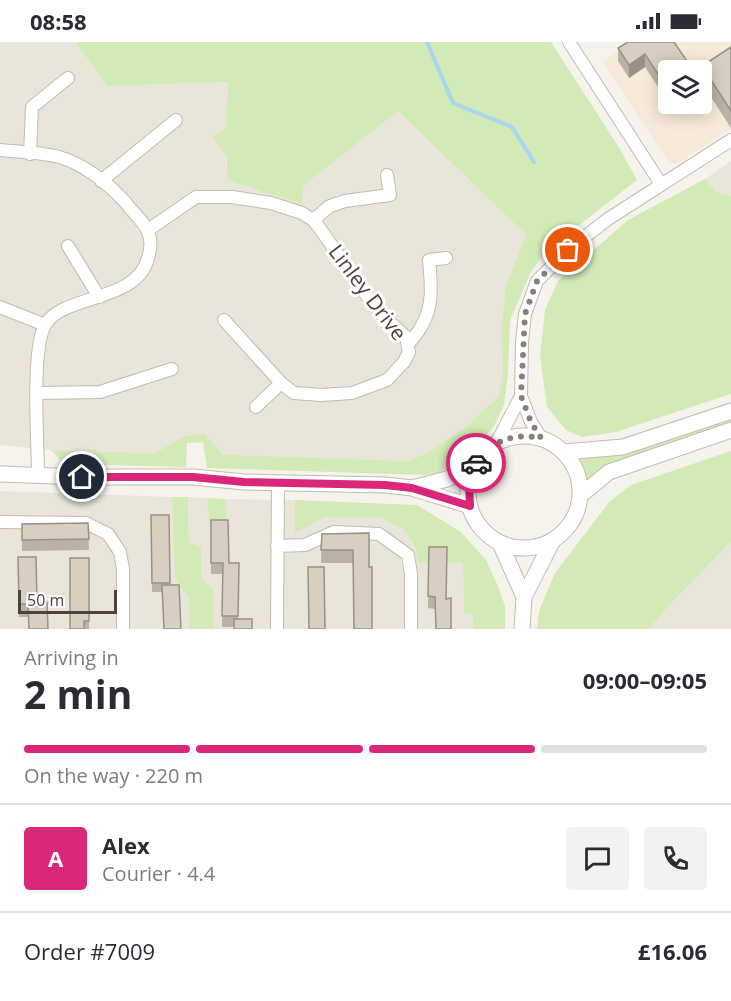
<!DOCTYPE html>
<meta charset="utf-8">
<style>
body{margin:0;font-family:"Open Sans",sans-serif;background:#f2f2f3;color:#2b2b33;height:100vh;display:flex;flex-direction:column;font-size:22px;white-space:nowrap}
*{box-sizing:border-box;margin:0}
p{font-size:20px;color:#7c7c81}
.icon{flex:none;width:33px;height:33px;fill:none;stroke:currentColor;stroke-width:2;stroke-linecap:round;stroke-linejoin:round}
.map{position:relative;height:587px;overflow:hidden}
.side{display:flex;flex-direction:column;background:#fff;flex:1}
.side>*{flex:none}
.controls{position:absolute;left:658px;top:18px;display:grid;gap:12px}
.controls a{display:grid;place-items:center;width:54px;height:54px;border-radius:6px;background:#fff;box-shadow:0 3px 15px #0003;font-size:30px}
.scale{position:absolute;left:18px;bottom:15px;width:99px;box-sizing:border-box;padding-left:6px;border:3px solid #4b4439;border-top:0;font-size:16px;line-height:21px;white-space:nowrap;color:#4b4439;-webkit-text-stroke:4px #fff;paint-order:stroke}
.pin{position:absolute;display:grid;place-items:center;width:51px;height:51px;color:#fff;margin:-26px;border:3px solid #fff;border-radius:50%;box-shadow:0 2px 6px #0007}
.courier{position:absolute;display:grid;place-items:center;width:60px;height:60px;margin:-30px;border:4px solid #db2777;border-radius:50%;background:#fff;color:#222;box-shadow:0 2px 8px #0007}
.headline em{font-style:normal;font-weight:700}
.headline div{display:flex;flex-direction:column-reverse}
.headline{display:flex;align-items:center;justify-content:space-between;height:102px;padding:0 24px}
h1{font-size:39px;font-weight:700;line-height:45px}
.bar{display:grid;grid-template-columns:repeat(4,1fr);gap:9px 6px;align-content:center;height:72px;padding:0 24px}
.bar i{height:8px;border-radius:4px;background:#e1e1e2}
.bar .current{background:#db2777}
.bar p{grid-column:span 4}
.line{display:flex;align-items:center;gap:15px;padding:0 24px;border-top:2px solid #e1e1e2}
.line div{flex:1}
.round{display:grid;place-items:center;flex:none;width:63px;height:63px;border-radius:6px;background:#f2f2f3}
.status{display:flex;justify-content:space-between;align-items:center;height:42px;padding:0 30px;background:#fff;direction:ltr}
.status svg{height:16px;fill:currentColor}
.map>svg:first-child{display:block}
.residential{fill:#eae5da}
.commercial{fill:#f7ead8;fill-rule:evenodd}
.green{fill:#d2eab5}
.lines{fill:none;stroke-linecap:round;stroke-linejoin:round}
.stream{stroke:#a9d4f2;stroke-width:4}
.minor-casing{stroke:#c2bbae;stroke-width:14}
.tertiary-casing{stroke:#c2bbae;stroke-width:17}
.minor{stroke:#fff;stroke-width:12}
.tertiary{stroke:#fff;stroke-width:15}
.wall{fill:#bab2a6}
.shaded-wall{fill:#979187}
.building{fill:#d8cfc1;stroke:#979187;stroke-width:1.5}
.done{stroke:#878178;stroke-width:6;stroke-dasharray:0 10.8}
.route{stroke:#db2777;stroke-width:8}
.labels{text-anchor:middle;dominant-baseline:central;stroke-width:6;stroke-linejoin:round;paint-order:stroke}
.street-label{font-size:21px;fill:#4b4439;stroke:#fff}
</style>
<div class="status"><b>08:58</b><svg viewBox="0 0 49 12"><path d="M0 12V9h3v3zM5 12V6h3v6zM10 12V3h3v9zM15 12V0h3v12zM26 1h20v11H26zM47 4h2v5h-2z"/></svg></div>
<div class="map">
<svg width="731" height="587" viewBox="0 0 731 587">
<rect width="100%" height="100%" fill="#f6f3ec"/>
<!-- residential -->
<path class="residential" d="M0,0H75L107,44L228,40L226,85L227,138L301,162L303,144L398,69L526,193L506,244L501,287L503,333L498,355L468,383L432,408L409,419L223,413L205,391L185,395L155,411L51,408L0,403Z
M731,119V154L716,150L705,137Z
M0,449L172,455L179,545L189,555V587H0Z
M188,455L207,456L211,485L226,486V457L295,458V491L326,475H380L404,488L416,506L463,521L464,571L473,572V587H214V579L202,537L201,505L189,501Z
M731,500V587H649L673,559Z"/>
<!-- commercial -->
<path class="commercial" d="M633,0H731V87L675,123L669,121L602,20ZM669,28H702V62H669Z"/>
<!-- green -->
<path class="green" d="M75,0H551L620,107L637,138L547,208L531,230L510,278L508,332L504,363L493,386L458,419L438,431L424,433L207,426L203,400L187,401L186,425L64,422L51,408L155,411L185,394L205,391L223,413H232L409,419L432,408L468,383L498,355L503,333L501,287L506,244L526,193L398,69L303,144L302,162L227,138V114L213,96L226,85L228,40L107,44Z
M705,137L716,150L731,154V352L616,390L582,395L566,388L547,365L540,314L545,268L558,239L628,178Z
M731,374V383L588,440L578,417L615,412Z
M731,409V500L673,559L649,587H537L539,569L555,531L610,459L631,443Z
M172,455H188L189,501L201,505L202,537L214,549V587H189V555L179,545L175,533Z
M207,456L226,457V486L210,485Z
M295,458L417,463L461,490L486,518L498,544L505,564V587H473V572L464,571L463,521H419L416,506L404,488L380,475H326L295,491Z"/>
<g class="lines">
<!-- stream -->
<path class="stream" d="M427,0L453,61L512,85L534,120"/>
<!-- minor casing -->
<g class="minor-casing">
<path id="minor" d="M569,0L661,142
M0,108C19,110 40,110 59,115C84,122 109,142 126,161C132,170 145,180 148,190C152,199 151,207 148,216C137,261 62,252 45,283C31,308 38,401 38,433
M30,112L32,65L68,36
M101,139L176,78
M313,178L330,164L345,159L390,153L387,133
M148,188L196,155H232L271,161L302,171L313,178L321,188L364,250L383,274L406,295L409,310L404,320L387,338L352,351L321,353L294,351L281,341L224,278
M68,204L99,255
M0,265L45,283
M408,302C413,296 419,290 422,283C434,263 431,240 429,218L446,216
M38,351L100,350L172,327
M256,365L281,341
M541,396L531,380L521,354L522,300L525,272L537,239L568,208L608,177L731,98
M497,400L521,354
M0,480L86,481L108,492L120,510L123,527V587
M277,504L305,503L334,490L379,492L408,513L411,532V587
M277,587L278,441"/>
</g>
<!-- tertiary casing -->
<g class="tertiary-casing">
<path id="tertiary" d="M468 450a56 56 0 1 1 112 0a56 56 0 1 1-112 0Z
M564,410L623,405L731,369
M0,432L82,435H193L244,440L385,443L412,446L470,464
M412,446L447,437L475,423
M581,453L609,430L731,388
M500,501L524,555
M522,587L524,555L553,498"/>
</g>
<!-- minor -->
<use href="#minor" class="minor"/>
<!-- tertiary -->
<use href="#tertiary" class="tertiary"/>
</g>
<!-- wall -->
<path class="wall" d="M628,0L669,28V62H679L672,66L645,25L629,36L618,19V6Z
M731,5V86L702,41V24Z
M151,473H169L170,543L162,550H152Z
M211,478L229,521H239L238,577L234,585H222L223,532H211Z
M88,481L89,508L22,509V482Z
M369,491V525L353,521H321L322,492Z
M429,505H447L435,567L428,566Z
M18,515L37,561L28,575H19Z
M89,516V587H70Z"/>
<!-- shaded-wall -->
<path class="shaded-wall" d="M645,12V25L629,36V23Z
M672,62H679L672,66Z"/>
<!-- building -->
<path class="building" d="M628,0H674L693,28H669V49L645,12L629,23L618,6Z
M731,5V69L702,24Z
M151,473H169L170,541H152Z
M211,478H228L229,521H239L238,574H222L223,521H211Z
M88,481L89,497L22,498V482Z
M369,491V525H372V587H354L353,508H321L322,492Z
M429,505H447L446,557L451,556V587H436L435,555L428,554Z
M18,515H36L37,561L47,560L48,587H29L28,562H19Z
M70,516H89V579H84V587H70Z
M308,525H324L325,587H309Z
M162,543H179L181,587H164Z
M234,577H252V587H234Z"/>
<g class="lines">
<!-- done -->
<path class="done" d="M476,421C492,398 514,391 541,396L531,380L521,354L525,272L537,239L568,208"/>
<!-- route -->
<path class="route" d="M82,435H193L244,440L385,443L412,446L470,464L469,439L476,421"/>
</g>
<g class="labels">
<!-- street labels -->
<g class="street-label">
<text transform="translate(368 250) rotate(53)">Linley Drive</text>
</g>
</g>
</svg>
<div class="controls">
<a><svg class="icon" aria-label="layers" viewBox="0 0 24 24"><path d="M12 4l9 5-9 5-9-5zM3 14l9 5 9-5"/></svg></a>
</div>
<div class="scale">50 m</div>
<div class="pin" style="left:568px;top:208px;background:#ea580c"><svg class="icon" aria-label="bag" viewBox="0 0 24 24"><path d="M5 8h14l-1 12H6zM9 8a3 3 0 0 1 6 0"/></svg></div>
<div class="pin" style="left:82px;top:435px;background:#1f2937"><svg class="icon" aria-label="home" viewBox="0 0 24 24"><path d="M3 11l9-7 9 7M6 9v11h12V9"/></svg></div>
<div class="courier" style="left:476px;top:421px"><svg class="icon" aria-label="car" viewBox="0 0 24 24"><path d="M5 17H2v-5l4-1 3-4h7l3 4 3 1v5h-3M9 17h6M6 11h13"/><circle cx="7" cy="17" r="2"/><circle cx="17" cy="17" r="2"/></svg></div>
</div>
<section class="side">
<div class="headline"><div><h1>2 min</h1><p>Arriving in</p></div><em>09:00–09:05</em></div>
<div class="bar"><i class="current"></i><i class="current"></i><i class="current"></i><i></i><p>On the way · 220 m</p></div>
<div class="line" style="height:108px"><b class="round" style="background:#db2777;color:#fff">A</b><div><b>Alex</b><p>Courier · 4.4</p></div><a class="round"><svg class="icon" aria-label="chat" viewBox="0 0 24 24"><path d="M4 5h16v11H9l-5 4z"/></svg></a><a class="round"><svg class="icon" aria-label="phone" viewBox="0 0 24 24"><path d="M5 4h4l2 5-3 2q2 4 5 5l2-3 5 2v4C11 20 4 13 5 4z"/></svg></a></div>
<div class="line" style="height:78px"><div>Order #7009</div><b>£16.06</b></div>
</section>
